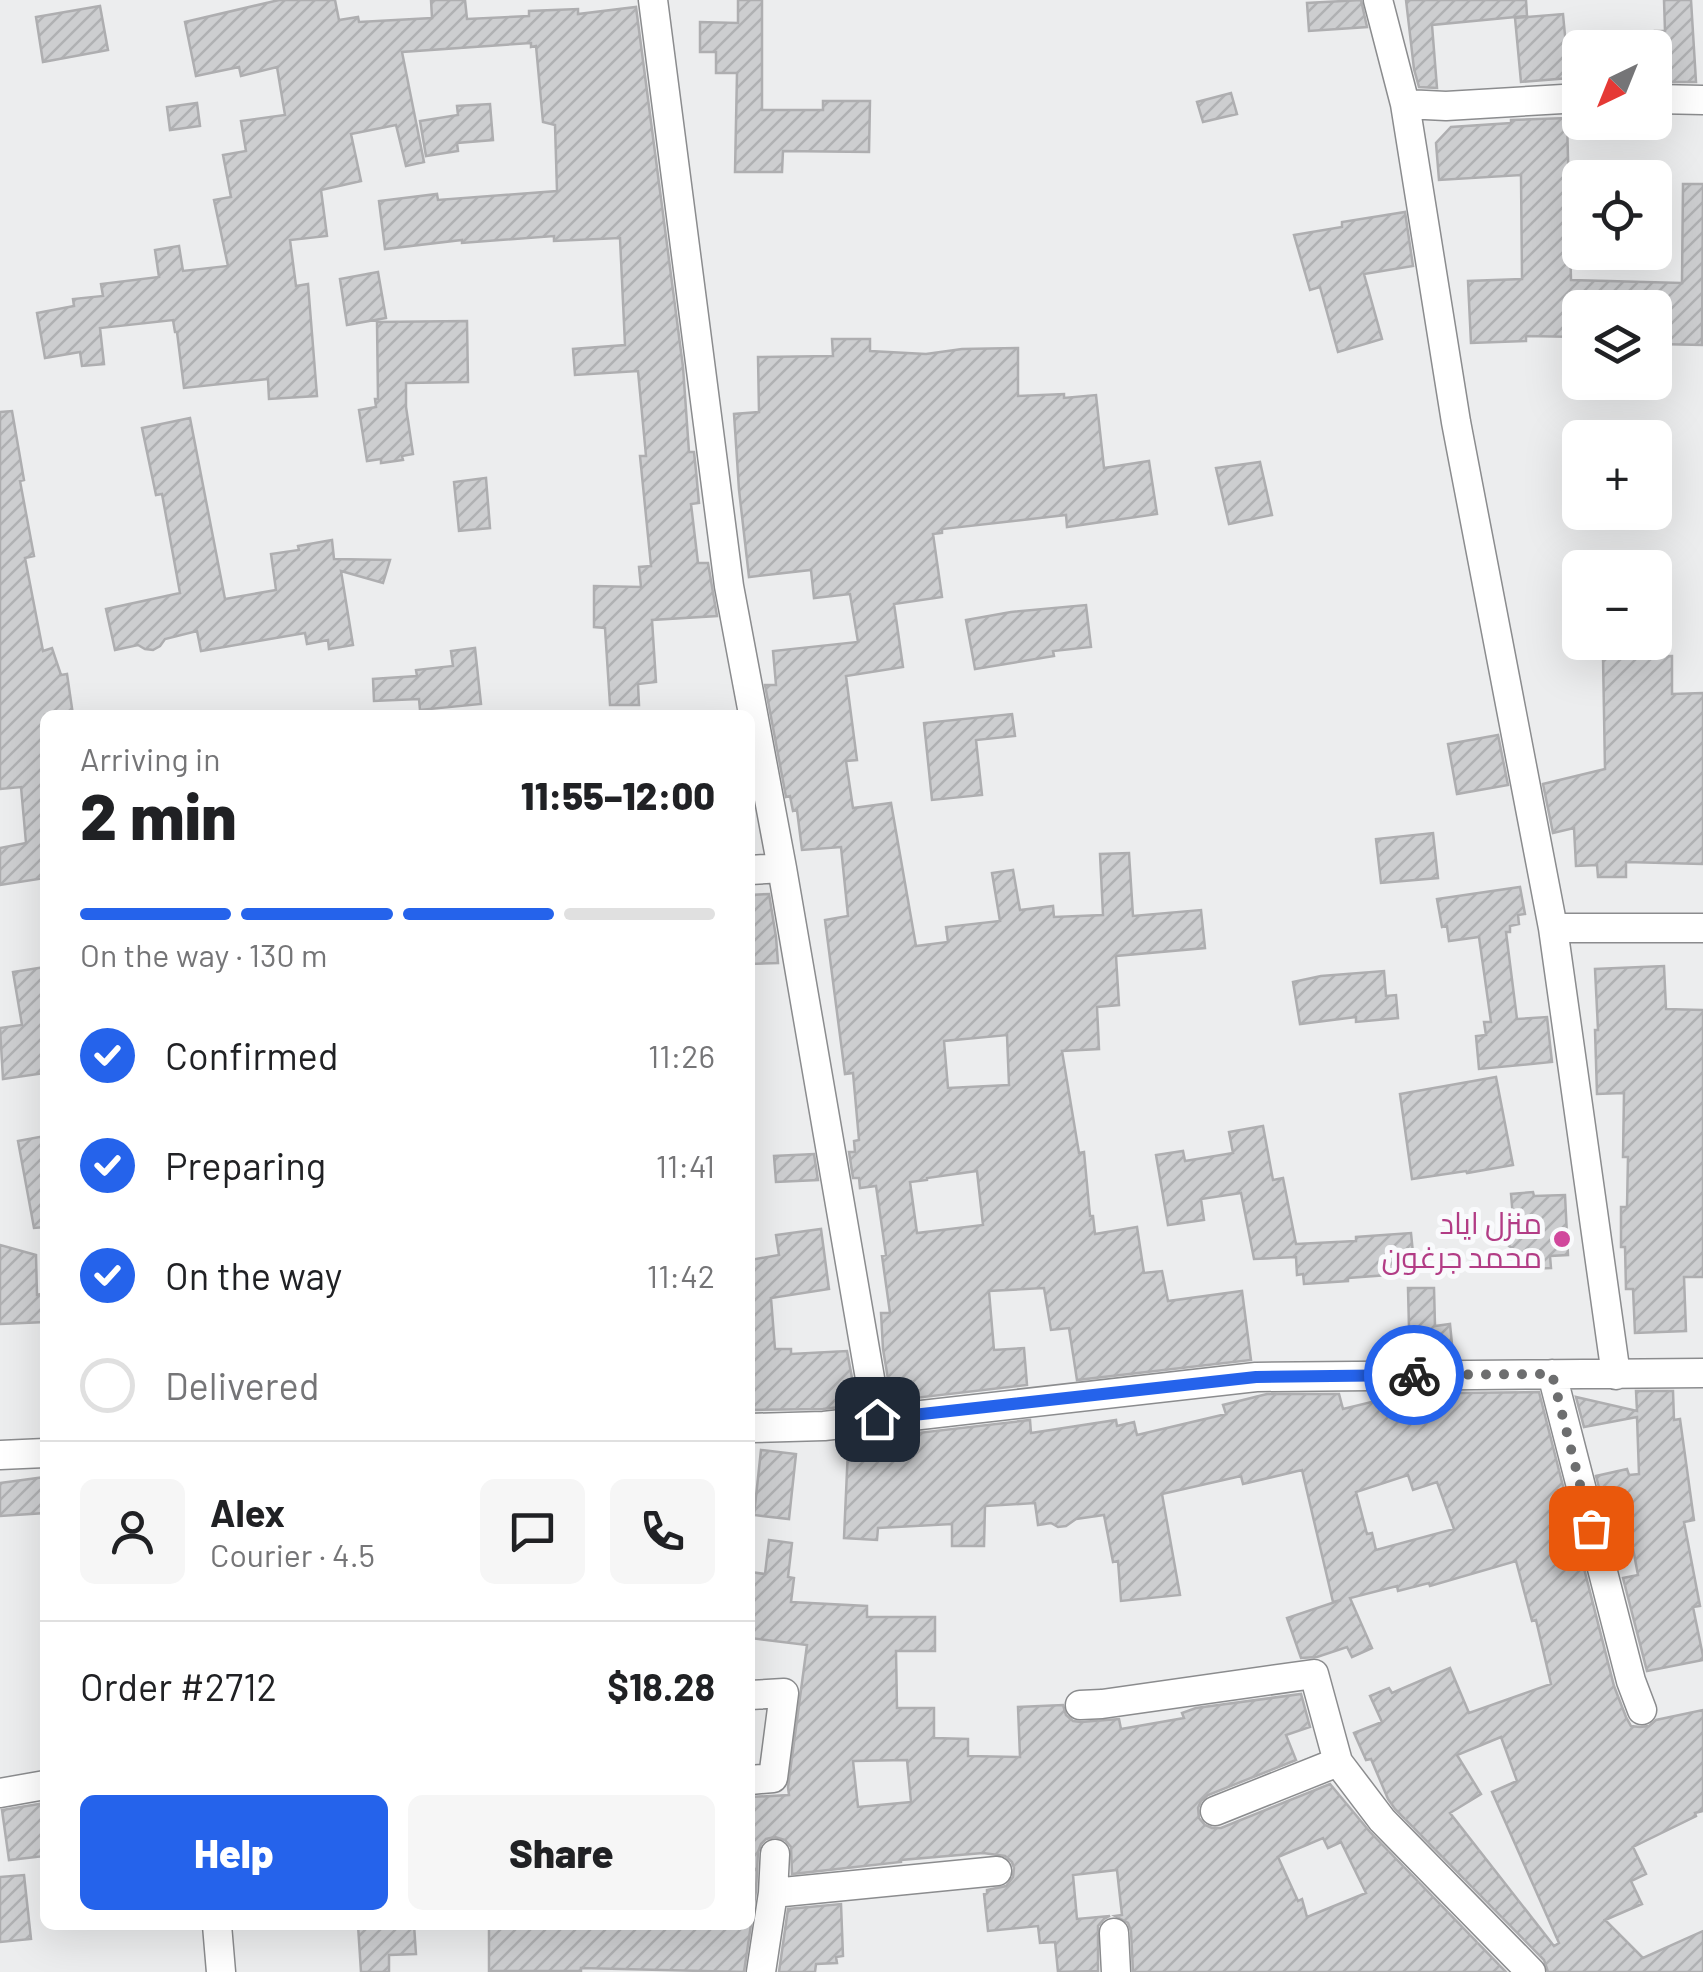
<!DOCTYPE html>
<meta charset="utf-8">
<style>
body{margin:0;font-family:Barlow,Cairo,sans-serif;background:#f6f6f6;color:#202124;height:100vh;display:flex;flex-direction:column;font-size:38px;white-space:nowrap}
*{box-sizing:border-box;margin:0}
p{font-size:32px;color:#757577}
.icon{flex:none;width:55px;height:55px;fill:none;stroke:currentColor;stroke-width:2;stroke-linecap:round;stroke-linejoin:round}
.map{position:relative;flex:1;overflow:hidden}
.drawer{position:absolute;left:40px;top:710px;width:715px;height:1220px;display:flex;flex-direction:column;background:#fff;border-radius:15px;box-shadow:0 10px 40px #0002}
.drawer>*{flex:none}
.needle{width:65px;rotate:223deg}
.controls{position:absolute;left:1562px;top:30px;display:grid;gap:20px}
.controls a{display:grid;place-items:center;width:110px;height:110px;border-radius:15px;background:#fff;box-shadow:0 10px 40px #0002;font-size:50px}
.pin{position:absolute;display:grid;place-items:center;width:85px;height:85px;color:#fff;margin:-42px;border-radius:20px;box-shadow:0 5px 15px #0006}
.courier{position:absolute;display:grid;place-items:center;width:100px;height:100px;margin:-50px;border:8px solid #2563eb;border-radius:50%;background:#fff;color:#222;box-shadow:0 2px 12px #0007}
.headline em{font-style:normal;font-weight:800}
.headline div{display:flex;flex-direction:column-reverse}
.headline{display:flex;align-items:center;justify-content:space-between;height:170px;padding:0 40px}
h1{font-size:65px;font-weight:800;line-height:75px}
.bar{display:grid;grid-template-columns:repeat(4,1fr);gap:15px 10px;align-content:center;height:120px;padding:0 40px}
.bar i{height:12px;border-radius:8px;background:#e0e0e0}
.bar .on{background:#2563eb}
.bar p{grid-column:span 4}
.line{display:flex;align-items:center;gap:25px;padding:0 40px;border-top:2px solid #e0e0e0}
.line div{flex:1}
.round{display:grid;place-items:center;flex:none;width:105px;height:105px;border-radius:15px;background:#f6f6f6}
ol{padding:0 40px;list-style:none}
li{display:flex;align-items:center;gap:30px;height:110px}
li p{margin-inline-start:auto}
li .icon{padding:10px;border-radius:50%;background:#2563eb;color:#fff;stroke-width:4}
li:last-child{color:#757577}
li i{width:55px;height:55px;border:5px solid #e0e0e0;border-radius:50%}
.primary-button{display:flex;gap:20px;margin-top:auto;padding:20px 40px}
.primary-button a{flex:1;height:115px;border-radius:15px;background:#2563eb;color:#fff;font-size:40px;font-weight:800;line-height:115px;text-align:center}
.primary-button a+a{background:#f6f6f6;color:#202124}
.map>svg:first-child{display:block}
.building{fill:url(#building-hatch);stroke:#aeaeb0;stroke-width:2.5;fill-rule:evenodd}
.lines{fill:none;stroke-linecap:round;stroke-linejoin:round}
.minor-casing{stroke:#8b8c8e;stroke-width:31}
.minor{stroke:#fff;stroke-width:28}
.done{stroke:#6d6e6f;stroke-width:10;stroke-dasharray:0 18}
.route{stroke:#2563eb;stroke-width:12}
.hotel-dot{fill:#d1479c;stroke:#f9fafc;stroke-width:4}
.labels{text-anchor:middle;dominant-baseline:central;stroke-width:10;stroke-linejoin:round;paint-order:stroke}
.hotel-label{font-size:30px;fill:#b23c85;stroke:#f9fafc;text-anchor:end}
</style>
<div class="map">
<svg width="1703" height="1972" viewBox="0 0 1703 1972">
<defs>
<pattern id="building-hatch" width="6" height="6" patternUnits="userSpaceOnUse" patternTransform="scale(2.5)"><rect width="6" height="6" fill="#cdced0"/><path d="M-1 1l2-2M0 6l6-6M5 7l2-2" fill="none" stroke="#b0b1b3"/></pattern>
</defs>
<rect width="100%" height="100%" fill="#ecedee"/>
<!-- building -->
<path class="building" d="M279,0H335L339,20L358,17L359,22L432,18L431,0H465L467,19L529,16V11L578,9V14L636,7L683,367L689,452H694L696,471L699,503L691,504L698,563H708L717,616L652,620L656,682L638,684L639,705H610L605,628L594,627V586L641,587L639,567L651,566L640,456H646L638,371L575,375L573,349L625,345L620,238L554,241V236L462,243V240L385,249L379,201L437,194L438,200L557,191L555,125L543,122L536,46L531,47V43L402,52L424,162L406,166L396,125L351,134L361,181L321,190L327,236L290,240L296,286L308,284L317,396L269,399L268,379L184,388L177,332H175L173,320L100,328L104,364L82,366L80,352L45,358L37,313L74,306L73,299L103,296L101,284L159,277L155,250L179,246L183,271L228,266L214,200L231,197L223,155L246,151L241,121L285,115L277,67L241,76L239,67L196,76L185,22Z
M738,0H762V110H823V101H870L869,152L783,151L782,172H735L737,73H716V52H700V22L738,23Z
M1361,0L1367,27L1309,31L1307,3Z
M1406,0H1526L1527,16L1432,25L1437,88L1419,87L1414,69Z
M1664,0H1691L1696,82H1655V31H1665Z
M100,6L108,50L43,62L36,17Z
M1563,14L1569,78L1521,82L1515,18Z
M1231,93L1237,114L1203,122L1197,102Z
M197,103L200,126L170,130L167,107Z
M490,104L493,140L457,143L458,151L426,156L420,121L458,115L457,106Z
M1567,118L1571,280L1682,283L1683,184H1703L1702,345L1659,344L1660,308H1580V337L1526,336V341L1471,343L1468,281L1522,279L1521,175L1439,180L1436,143L1451,127L1511,123V120Z
M1405,212L1413,266L1364,274L1382,339L1338,352L1320,287L1310,290L1294,235L1342,227V222Z
M378,272L386,318L347,325L340,279Z
M467,321L468,382L406,383V407L413,454L402,456L403,460L381,463V459L367,461L359,410L376,407L375,399H378L377,322Z
M832,339H870V351L926,354L962,349L1018,348V396L1064,394V398L1096,395L1104,468L1149,461L1157,514L1067,527L1066,515L942,529V533L933,534L942,597L894,604L903,667L846,676L857,760L846,761L853,808L891,803L916,946L948,942L946,927L1000,921L992,873L1013,870L1020,910L1053,906L1054,917L1103,915L1100,854L1129,853L1133,916L1201,910L1205,948L1116,956L1119,1005L1097,1007L1099,1049L1062,1051L1079,1153L1084,1152L1090,1216H1093L1095,1234L1137,1227L1144,1273L1162,1271L1168,1301L1242,1291L1251,1360L1077,1380L1069,1328L1051,1330L1044,1288L989,1291L994,1350L1024,1348L1027,1385L898,1400L897,1395L891,1397L883,1349L881,1313H890L882,1256L886,1255L876,1186L860,1188L859,1178H853L849,1152H855L854,1141L859,1140L853,1073L845,1074L825,920L848,916L841,847L802,850L797,810L793,811L790,796L786,797L765,685H776L773,651L858,642L850,594L814,598L811,570L749,577L739,490L734,414L759,412L758,357L833,356ZM1007,1035L1009,1085L948,1088L944,1041ZM977,1171L983,1225L917,1233L910,1182L927,1180V1178Z
M12,411L24,480L20,481L34,556L25,558L43,651L52,648L61,675L67,674L73,715H45V878L0,885V848L26,843L21,787L0,789V412Z
M190,418L225,599L276,590L271,554L299,550L298,546L332,540L334,559L390,560L383,583L341,571L353,645L329,649L328,640L307,644L305,633L201,651L197,631L165,639L160,646L153,650L145,649L138,645L115,650L106,609L180,593L162,494L156,495L142,428Z
M1260,462L1272,515L1229,524L1216,468Z
M486,478L490,528L459,531L454,482Z
M1086,605L1091,647L1053,651L1054,656L975,669L966,620L1011,612Z
M475,648L481,704L420,710L419,699L374,701L373,679L417,676L416,670L453,666L451,651Z
M1672,656V694L1703,693V864L1626,862V877H1598L1597,865L1576,866L1574,828L1553,833L1543,784L1605,769L1603,657Z
M1012,714L1015,736L976,740L982,795L932,800L924,723Z
M1498,735L1508,785L1457,794L1448,744Z
M1433,833L1438,878L1381,883L1376,839Z
M1520,887L1525,914L1518,915L1519,924L1510,926V932H1506L1517,1019L1547,1017L1552,1062L1479,1069L1476,1036L1486,1035L1484,1022H1491L1479,937L1449,941L1447,926L1442,927L1437,899Z
M769,894L776,937L778,963L750,964V895Z
M1664,966L1666,1009L1703,1010V1277H1684L1686,1331L1635,1333L1633,1289H1626L1625,1247H1621V1207H1627L1628,1157H1623L1624,1093L1597,1094L1595,1030H1598L1595,969Z
M45,967V1073L3,1079L0,1028L22,1025L13,972Z
M1384,971L1386,996L1396,995L1398,1018L1356,1022V1017L1300,1024L1293,982L1321,976Z
M1496,1077L1513,1165L1467,1173L1466,1171L1412,1179L1400,1094Z
M1263,1126L1273,1180L1283,1178L1296,1244L1356,1241V1237L1411,1233L1415,1273L1348,1278V1281L1304,1284L1303,1274L1297,1275L1296,1257L1254,1259L1241,1193L1201,1199L1204,1220L1168,1225L1156,1155L1183,1151L1185,1161L1233,1153L1229,1132Z
M45,1136V1227L34,1228L18,1141Z
M814,1154L818,1180L776,1182L774,1156Z
M1533,1192L1534,1196L1565,1195L1568,1255L1550,1256L1551,1268L1527,1269L1526,1257L1509,1246L1514,1229L1511,1194Z
M821,1229L829,1289L771,1298L775,1349H791V1354L847,1351L857,1405L823,1409L750,1410V1260L779,1255L776,1235Z
M0,1245L36,1255L37,1295L45,1293V1322L0,1324Z
M1408,1288H1434L1435,1326L1450,1324L1453,1354L1408,1357L1405,1328H1409Z
M1636,1391H1673L1674,1420L1680,1419L1694,1520L1684,1522L1700,1606L1693,1607L1703,1656V1660L1647,1671L1623,1578L1638,1575L1630,1533L1612,1537L1596,1476L1627,1469L1629,1475L1639,1474L1637,1417L1584,1427L1576,1397L1637,1411Z
M1539,1392L1614,1686L1626,1717L1631,1726L1640,1727L1649,1726L1656,1720L1703,1710V1811L1695,1813L1696,1816L1633,1847L1646,1874L1631,1881L1642,1904L1605,1920L1643,1958L1703,1931V1972H1548L1544,1960L1395,1809L1388,1799L1371,1759L1366,1760L1354,1733L1382,1722L1370,1696L1389,1688L1392,1693L1450,1668L1469,1713L1551,1684L1536,1620L1532,1621L1516,1561L1430,1586L1429,1583L1398,1591L1397,1586L1350,1598L1372,1648L1352,1657L1347,1647L1317,1657L1301,1658L1287,1618L1341,1600L1333,1602L1302,1470L1243,1484L1241,1476L1162,1494L1180,1595L1121,1601L1118,1561L1113,1562L1104,1515L1076,1519L1066,1526L1058,1527L1051,1523L1038,1525L1035,1503L985,1506L984,1546H952V1524L878,1528L877,1540L844,1538L848,1449L901,1451L900,1435L1030,1420L1031,1433L1116,1420L1117,1426L1134,1422L1137,1435L1226,1414L1223,1405L1267,1394H1339L1343,1409L1392,1397L1398,1419L1458,1393ZM1408,1475L1413,1490L1437,1482L1454,1529L1376,1550L1372,1533L1367,1534L1356,1492ZM1501,1737L1517,1781L1492,1792L1559,1943L1554,1946L1450,1813L1481,1794L1457,1755Z
M761,1450L796,1454L789,1519L754,1515Z
M45,1477V1513L0,1516V1483Z
M769,1540L792,1543L788,1577L794,1578L791,1602L867,1606V1617H935V1651H896L897,1708H934V1738L968,1739V1756L1020,1757L1018,1707L1063,1705L1066,1715L1073,1721L1081,1722L1119,1719L1121,1729L1184,1718L1182,1713L1196,1708L1301,1694L1310,1727L1286,1735L1296,1760L1208,1795L1201,1801L1198,1808L1199,1818L1205,1825L1212,1828H1221L1330,1784L1370,1832L1506,1972H1133L1131,1931L1128,1923L1115,1916L1122,1915L1117,1870L1073,1875L1077,1919L1110,1916L1104,1919L1098,1926V1971L1058,1972L1055,1942L1040,1943L1038,1926L988,1931L984,1894L987,1893V1890L1006,1886L1013,1877L1014,1868L1012,1862L1005,1856L983,1853L901,1860V1862L792,1874L791,1847L785,1840L775,1837L766,1839L761,1844L758,1852L756,1891L744,1972L581,1968V1971H489V1926L750,1925V1797L789,1795L788,1787L807,1645L750,1638L753,1610H750V1572L765,1574ZM907,1760L911,1802L858,1807L853,1761ZM1323,1838L1328,1848L1341,1842L1366,1893L1307,1917L1302,1899L1298,1901L1278,1857Z
M45,1803V1856L9,1860L2,1810Z
M24,1875L31,1939L0,1942V1877Z
M841,1904L843,1956L836,1957L837,1963L816,1964L815,1972H779L788,1909Z
M358,1925H414L416,1954L389,1955V1972H361Z"/>
<g class="lines">
<!-- minor casing -->
<g class="minor-casing">
<path id="minor" d="M653,0L729,586L782,868L877,1419
M1378,0L1405,104L1456,422L1553,928
M1655,99L1703,100
M1405,104L1446,106L1580,98
M750,870L782,868
M1552,1374L1631,1681L1642,1710
M1616,1375L1553,928H1703
M750,1428L824,1426L1256,1377L1703,1373
M0,1455L45,1453
M750,1695L784,1693L773,1778L750,1780
M1080,1705L1102,1704L1314,1674L1338,1762L1382,1820L1531,1972
M0,1793L45,1785
M1215,1811L1338,1762
M773,1893L997,1871
M217,1925L221,1972
M1114,1933L1116,1972
M761,1972L773,1893L775,1854"/>
</g>
<!-- minor -->
<use href="#minor" class="minor"/>
</g>
<g class="lines">
<!-- done -->
<path class="done" d="M1414,1375L1552,1374L1591,1528"/>
<!-- route -->
<path class="route" d="M877,1419L1256,1377L1414,1375"/>
</g>
<!-- markers -->
<circle class="hotel-dot" cx="1562" cy="1239" r="10"/>
<g class="labels">
<!-- hotel labels -->
<g class="hotel-label">
<text x="1542" y="1222">منزل اياد<tspan x="1542" dy="34">محمد جرغون</tspan></text>
</g>
</g>
</svg>
<div class="controls">
<a><svg class="needle" viewBox="-14 -14 28 28"><path d="M0-13l5 13h-10z" fill="#e53935"/><path d="M0 13l5-13h-10z" fill="#757577"/></svg></a>
<a><svg class="icon" aria-label="locate" viewBox="0 0 24 24"><circle cx="12" cy="12" r="6"/><path d="M12 2v4M12 18v4M2 12h4M18 12h4"/></svg></a>
<a><svg class="icon" aria-label="layers" viewBox="0 0 24 24"><path d="M12 4l9 5-9 5-9-5zM3 14l9 5 9-5"/></svg></a>
<a>+</a>
<a>−</a>
</div>
<div class="pin" style="left:1591px;top:1528px;background:#ea580c"><svg class="icon" aria-label="bag" viewBox="0 0 24 24"><path d="M5 8h14l-1 12H6zM9 8a3 3 0 0 1 6 0"/></svg></div>
<div class="pin" style="left:877px;top:1419px;background:#1f2937"><svg class="icon" aria-label="home" viewBox="0 0 24 24"><path d="M3 11l9-7 9 7M6 9v11h12V9"/></svg></div>
<div class="courier" style="left:1414px;top:1375px"><svg class="icon" aria-label="bike" viewBox="0 0 24 24"><circle cx="6" cy="16" r="4"/><circle cx="18" cy="16" r="4"/><path d="M6 16l4-8h5l3 8M10 8l3 8H6M13 5h3"/></svg></div>
<section class="drawer">
<div class="headline"><div><h1>2 min</h1><p>Arriving in</p></div><em>11:55–12:00</em></div>
<div class="bar"><i class="on"></i><i class="on"></i><i class="on"></i><i></i><p>On the way · 130 m</p></div>
<ol>
<li><svg class="icon" aria-label="check" viewBox="0 0 24 24"><path d="M5 12l5 5 9-10"/></svg>Confirmed<p>11:26</p></li>
<li><svg class="icon" aria-label="check" viewBox="0 0 24 24"><path d="M5 12l5 5 9-10"/></svg>Preparing<p>11:41</p></li>
<li><svg class="icon" aria-label="check" viewBox="0 0 24 24"><path d="M5 12l5 5 9-10"/></svg>On the way<p>11:42</p></li>
<li><i></i>Delivered</li>
</ol>
<div class="line" style="height:180px"><a class="round"><svg class="icon" aria-label="person" viewBox="0 0 24 24"><circle cx="12" cy="8" r="4"/><path d="M4 21q1-7 8-7t8 7"/></svg></a><div><b>Alex</b><p>Courier · 4.5</p></div><a class="round"><svg class="icon" aria-label="chat" viewBox="0 0 24 24"><path d="M4 5h16v11H9l-5 4z"/></svg></a><a class="round"><svg class="icon" aria-label="phone" viewBox="0 0 24 24"><path d="M5 4h4l2 5-3 2q2 4 5 5l2-3 5 2v4C11 20 4 13 5 4z"/></svg></a></div>
<div class="line" style="height:130px"><div>Order #2712</div><b>$18.28</b></div>
<div class="primary-button"><a>Help</a><a>Share</a></div>
</section>
</div>
